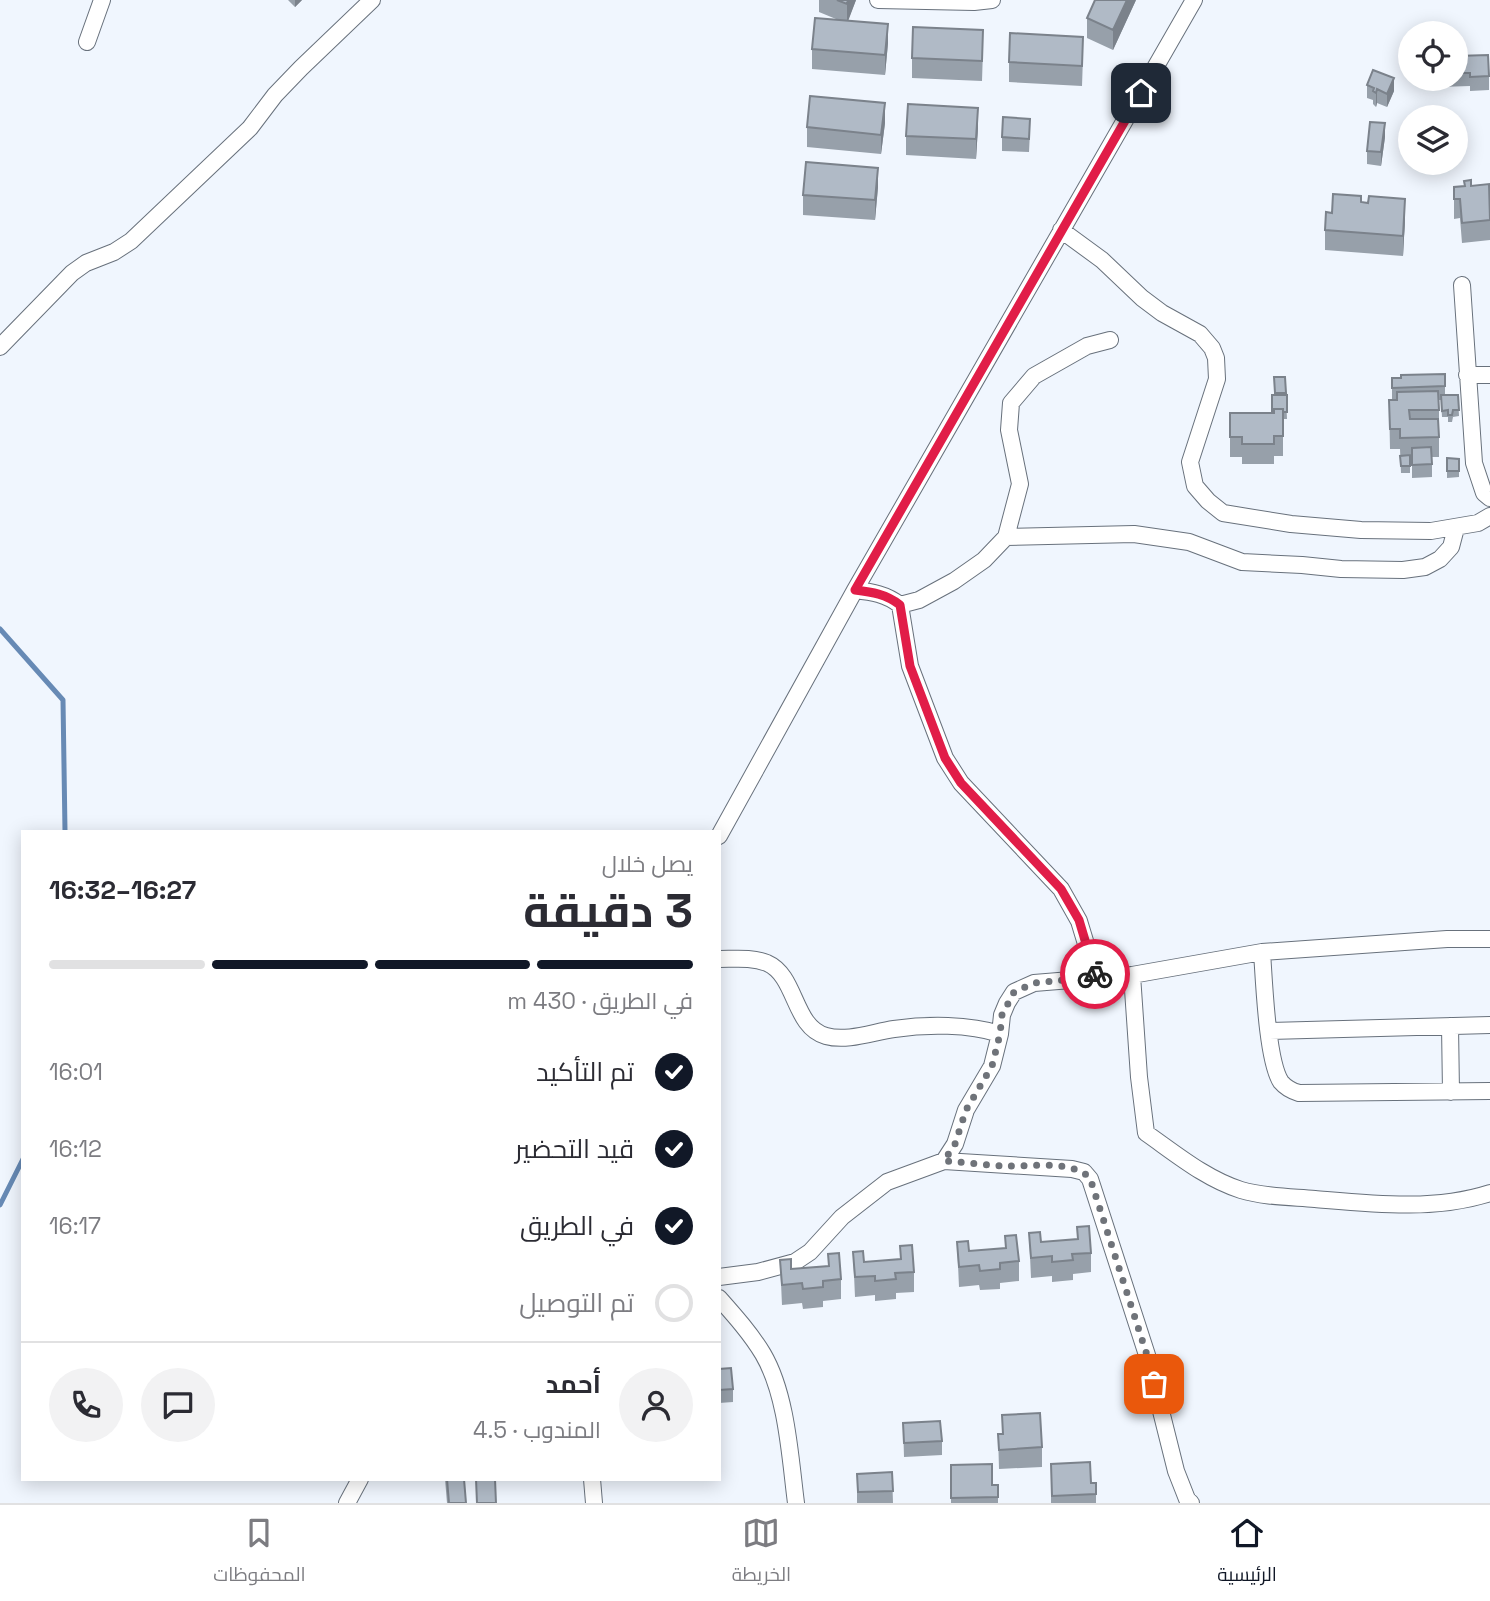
<!DOCTYPE html>
<html lang="ar">
<meta charset="utf-8">
<style>
body{margin:0;font-family:"Space Grotesk",Cairo,sans-serif;background:#f2f2f3;color:#2b2b33;direction:rtl;height:100vh;display:flex;flex-direction:column;font-size:26px;white-space:nowrap}
*{box-sizing:border-box;margin:0}
p{font-size:23px;color:#7c7c81}
.icon{flex:none;width:38px;height:38px;fill:none;stroke:currentColor;stroke-width:2;stroke-linecap:round;stroke-linejoin:round}
.map{position:relative;flex:1;overflow:hidden;direction:ltr}
.sheet{position:absolute;left:21px;top:830px;width:700px;height:651px;display:flex;flex-direction:column;background:#fff;border-radius:0px;box-shadow:0 4px 18px #0003;direction:rtl}
.sheet>*{flex:none}
.fabs{position:absolute;left:1398px;top:21px;display:grid;gap:14px}
.fabs a{display:grid;place-items:center;width:70px;height:70px;border-radius:50%;background:#fff;box-shadow:0 4px 18px #0003;font-size:35px}
.pin{position:absolute;display:grid;place-items:center;width:60px;height:60px;color:#fff;margin:-30px;border-radius:14px;box-shadow:0 4px 10px #0006}
.courier{position:absolute;display:grid;place-items:center;width:70px;height:70px;margin:-35px;border:5px solid #e11d48;border-radius:50%;background:#fff;color:#222;box-shadow:0 2px 9px #0007}
.headline em{font-style:normal;font-weight:700}
.headline div{display:flex;flex-direction:column-reverse}
.headline{display:flex;align-items:center;justify-content:space-between;height:119px;padding:0 28px}
h1{font-size:46px;font-weight:700;line-height:52px}
.bar{display:grid;grid-template-columns:repeat(4,1fr);gap:10px 7px;align-content:center;height:84px;padding:0 28px}
.bar i{height:9px;border-radius:5px;background:#e1e1e2}
.bar .current{background:#111827}
.bar p{grid-column:span 4}
.line{display:flex;align-items:center;gap:18px;padding:0 28px;border-top:2px solid #e1e1e2}
.line div{flex:1}
.round{display:grid;place-items:center;flex:none;width:74px;height:74px;border-radius:37px;background:#f2f2f3}
ol{padding:0 28px;list-style:none}
li{display:flex;align-items:center;gap:21px;height:77px}
li p{margin-inline-start:auto}
li .icon{padding:7px;border-radius:50%;background:#111827;color:#fff;stroke-width:4}
li:last-child{color:#7c7c81}
li i{width:38px;height:38px;border:4px solid #e1e1e2;border-radius:50%}
.menu{display:flex;justify-content:space-around;align-items:center;height:98px;border-top:2px solid #e1e1e2;background:#fff;font-size:19px;color:#7c7c81}
.menu a{display:grid;justify-items:center;gap:4px}
.menu .current{color:#111827}
.map>svg:first-child{display:block}
.lines{fill:none;stroke-linecap:round;stroke-linejoin:round}
.stream{stroke:#678ab5;stroke-width:5}
.minor-casing{stroke:#68717c;stroke-width:18}
.minor{stroke:#fff;stroke-width:16}
.wall{fill:#97a0aa}
.shaded-wall{fill:#7b828b}
.building{fill:#b0bac6;stroke:#7b828b;stroke-width:2}
.done{stroke:#6f7379;stroke-width:7;stroke-dasharray:0 12.6}
.route{stroke:#e11d48;stroke-width:9}
</style>
<div class="map">
<svg width="1490" height="1503" viewBox="0 0 1490 1503">
<rect width="100%" height="100%" fill="#f0f6fe"/>
<g class="lines">
<!-- stream -->
<path class="stream" d="M0,629L63,700L65,831
M0,1205L23,1159"/>
<!-- minor casing -->
<g class="minor-casing">
<path id="minor" d="M878,0L974,2L992,0
M87,42L102,0
M1061,230L1102,260L1142,298L1162,313L1200,334L1212,348L1216,358L1217,379L1190,462L1195,486L1208,501L1223,513L1291,524L1361,530L1431,531L1478,523L1490,516
M1462,285L1474,463L1484,493L1490,498
M0,347L72,273L86,263L114,252L131,241L250,128L275,95L301,68L372,0
M1467,375H1490
M1006,537L1134,534L1189,542L1242,562L1302,565L1341,569L1403,570L1425,567L1440,559L1451,547L1456,528
M855,590C872,592 886,594 900,605L910,666L945,758L961,783L1061,889L1079,921L1096,977
M900,605L919,600L954,581L984,560L1006,537L1020,484L1009,430L1011,403L1034,376L1087,346L1110,340
M719,836L855,590L1194,0
M1262,952C1264,980 1267,1061 1281,1082C1286,1088 1292,1091 1299,1093L1490,1091
M719,959C735,959 752,957 767,963C797,976 793,1027 826,1036C847,1042 873,1032 894,1029C927,1024 969,1024 1000,1034
M1132,975L1139,1077L1146,1133C1176,1154 1206,1179 1241,1190C1264,1197 1292,1197 1315,1199C1373,1204 1434,1211 1490,1193
M1450,1026L1451,1092
M1270,1031L1490,1025
M944,1161L1072,1169L1084,1172L1090,1179L1147,1355L1176,1471L1187,1499L1191,1503
M719,1277L758,1272L795,1262L810,1252L842,1217L887,1182L944,1161L955,1144L966,1110L992,1066L1000,1034L1002,1015L1007,1003L1014,992L1034,983L1132,975L1262,952L1447,939H1490
M719,1298C735,1316 751,1334 763,1354C787,1395 790,1457 796,1503
M592,1479L594,1503
M347,1503L360,1479"/>
</g>
<!-- minor -->
<use href="#minor" class="minor"/>
</g>
<!-- wall -->
<path class="wall" d="M288,0H302L295,7Z
M819,0H856L848,20L888,43L885,75L812,69V49L836,19L819,12Z
M1136,0L1113,50L1087,38V18Z
M983,50L982,81L912,78V58Z
M1456,56L1489,76V90L1470,91V86L1439,87V79H1456Z
M1083,57L1082,86L1009,82V62Z
M1367,85L1394,91L1387,107L1377,103L1376,107L1373,104V100L1367,98Z
M885,123L881,154L807,147V127Z
M978,127L976,159L906,155V136Z
M1030,132L1029,152L1002,151V137Z
M1385,137L1381,166L1367,164V151Z
M1471,186L1490,195V240L1462,243L1460,218L1454,219V187Z
M878,187L875,220L803,215V195Z
M1361,202L1405,219L1403,256L1325,250V230L1332,213Z
M1445,374V395H1458L1459,416L1453,417L1452,422H1448V417H1442L1441,400H1439V457H1432V477L1412,478V458H1410V473H1401L1400,449H1390L1389,400H1392V378Z
M1274,377H1285L1287,419H1283V456H1274V464H1242V457H1230V413H1272L1275,395Z
M1447,458L1459,459V477L1447,478Z
M1077,1227L1091,1253V1272L1073,1274V1280L1052,1282V1276L1031,1278L1029,1233L1041,1242L1077,1240Z
M1005,1236L1019,1261V1281L1000,1283V1289L980,1290L979,1285L959,1287L957,1242L969,1251L1005,1249Z
M900,1246L914,1272V1292L896,1293V1299L875,1301V1295L855,1297L853,1252L864,1262L900,1259Z
M828,1254L841,1279V1299L823,1301V1307L803,1309L802,1303L782,1305L780,1260L791,1269L828,1266Z
M719,1369L733,1389V1402L719,1403Z
M1002,1415L1042,1447V1467L999,1469L998,1434H1002Z
M903,1423L942,1441V1455L904,1457Z
M1051,1464L1091,1483H1096V1503H1051Z
M951,1465L992,1485H998V1503H951Z
M892,1472L893,1503H857V1474Z
M445,1479H464L466,1503H447Z"/>
<!-- shaded-wall -->
<path class="shaded-wall" d="M295,0H302L295,7Z
M848,0H856L847,24V4Z
M1127,0H1136L1113,50V30Z
M888,24V43L885,75V55Z
M1394,78V91L1387,107V94Z
M1377,89V103L1376,107V93Z
M885,103V123L881,154V135Z
M978,108V127L976,159V139Z
M1385,123V137L1381,166V152Z
M878,168V187L875,220V200Z
M1405,199V219L1403,256V236Z"/>
<!-- building -->
<path class="building" d="M837,0H848L847,4Z
M1095,0H1127L1113,30L1087,18Z
M815,18L888,24L885,55L812,49Z
M913,27L983,30L982,61L912,58Z
M1010,33L1083,37L1082,66L1009,62Z
M1488,55L1489,76L1470,77V73H1456V56Z
M1373,70L1394,78L1387,94L1377,89L1376,93L1373,91L1374,88L1367,85Z
M810,96L885,103L881,135L807,127Z
M908,104L978,108L976,139L906,136Z
M1003,117L1030,119L1029,139L1002,137Z
M1370,122L1385,123L1381,152L1367,151Z
M806,162L878,168L875,200L803,195Z
M1471,180V186L1489,184L1490,220L1462,223L1460,199H1454V187L1465,186L1464,181Z
M1333,194L1361,196V202L1368,203L1369,196L1405,199L1403,236L1325,230L1326,212L1332,213Z
M1445,374V386L1392,388V378H1401V375Z
M1274,377H1285L1286,393H1275Z
M1438,391L1439,410H1409L1410,419H1438L1439,437L1400,438V429H1390L1389,400H1397V392Z
M1272,395H1287V412H1283V409H1274V412H1272Z
M1441,395H1458L1459,410H1453L1452,415H1448V410L1442,411Z
M1274,409H1283V436H1274V444H1242V437H1230V413H1274Z
M1431,447L1432,464L1412,465V448Z
M1410,455V466H1401L1400,456Z
M1447,458L1459,459V471H1447Z
M1089,1226L1091,1253L1072,1254L1073,1260L1052,1262V1256L1031,1258L1029,1233L1040,1232L1041,1242L1078,1239L1077,1227Z
M1016,1235L1019,1261L1000,1263V1269L980,1271L979,1265L959,1267L957,1242L968,1241L969,1251L1006,1248L1005,1236Z
M912,1245L914,1272L895,1273L896,1279L875,1281V1276L855,1277L853,1252L863,1251L864,1262L901,1259L900,1246Z
M839,1253L841,1279L823,1281V1287L803,1289L802,1283L782,1285L780,1260L791,1259V1269L829,1266L828,1254Z
M731,1368L733,1389L719,1390V1369Z
M1040,1413L1042,1447L999,1450L998,1434H1003L1002,1415Z
M940,1421L942,1441L904,1443L903,1423Z
M1090,1462L1091,1483H1096V1494L1052,1496L1051,1464Z
M992,1464V1485H998V1497L951,1498V1465Z
M892,1472L893,1491L858,1492L857,1474Z
M447,1479H464L466,1503H449Z
M476,1479H495L496,1503H477Z"/>
<g class="lines">
<!-- done -->
<path class="done" d="M1095,974L1096,977L1034,983L1014,992L1002,1015L1000,1034L992,1066L966,1110L955,1144L944,1161C964,1162 985,1165 1005,1166C1031,1167 1070,1159 1090,1178L1147,1355L1154,1384"/>
<!-- route -->
<path class="route" d="M1095,974L1079,920L1061,889L961,783L945,758L910,666L900,605C886,594 872,592 855,590L1141,93"/>
</g>
</svg>
<div class="fabs">
<a><svg class="icon" aria-label="locate" viewBox="0 0 24 24"><circle cx="12" cy="12" r="6"/><path d="M12 2v4M12 18v4M2 12h4M18 12h4"/></svg></a>
<a><svg class="icon" aria-label="layers" viewBox="0 0 24 24"><path d="M12 4l9 5-9 5-9-5zM3 14l9 5 9-5"/></svg></a>
</div>
<div class="pin" style="left:1154px;top:1384px;background:#ea580c"><svg class="icon" aria-label="bag" viewBox="0 0 24 24"><path d="M5 8h14l-1 12H6zM9 8a3 3 0 0 1 6 0"/></svg></div>
<div class="pin" style="left:1141px;top:93px;background:#1f2937"><svg class="icon" aria-label="home" viewBox="0 0 24 24"><path d="M3 11l9-7 9 7M6 9v11h12V9"/></svg></div>
<div class="courier" style="left:1095px;top:974px"><svg class="icon" aria-label="bike" viewBox="0 0 24 24"><circle cx="6" cy="16" r="4"/><circle cx="18" cy="16" r="4"/><path d="M6 16l4-8h5l3 8M10 8l3 8H6M13 5h3"/></svg></div>
<section class="sheet">
<div class="headline"><div><h1>3 دقيقة</h1><p>يصل خلال</p></div><em>16:27–16:32</em></div>
<div class="bar"><i class="current"></i><i class="current"></i><i class="current"></i><i></i><p>في الطريق · 430 m</p></div>
<ol>
<li><svg class="icon" aria-label="check" viewBox="0 0 24 24"><path d="M5 12l5 5 9-10"/></svg>تم التأكيد<p>16:01</p></li>
<li><svg class="icon" aria-label="check" viewBox="0 0 24 24"><path d="M5 12l5 5 9-10"/></svg>قيد التحضير<p>16:12</p></li>
<li><svg class="icon" aria-label="check" viewBox="0 0 24 24"><path d="M5 12l5 5 9-10"/></svg>في الطريق<p>16:17</p></li>
<li><i></i>تم التوصيل</li>
</ol>
<div class="line" style="height:126px"><a class="round"><svg class="icon" aria-label="person" viewBox="0 0 24 24"><circle cx="12" cy="8" r="4"/><path d="M4 21q1-7 8-7t8 7"/></svg></a><div><b>أحمد</b><p>المندوب · 4.5</p></div><a class="round"><svg class="icon" aria-label="chat" viewBox="0 0 24 24"><path d="M4 5h16v11H9l-5 4z"/></svg></a><a class="round"><svg class="icon" aria-label="phone" viewBox="0 0 24 24"><path d="M5 4h4l2 5-3 2q2 4 5 5l2-3 5 2v4C11 20 4 13 5 4z"/></svg></a></div>
</section>
</div>
<nav class="menu">
<a class="current"><svg class="icon" aria-label="home" viewBox="0 0 24 24"><path d="M3 11l9-7 9 7M6 9v11h12V9"/></svg>الرئيسية</a>
<a><svg class="icon" aria-label="map" viewBox="0 0 24 24"><path d="M3 6l6-2 6 2 6-2v14l-6 2-6-2-6 2zM9 4v14M15 6v14"/></svg>الخريطة</a>
<a><svg class="icon" aria-label="saved" viewBox="0 0 24 24"><path d="M7 4h10v16l-5-4-5 4z"/></svg>المحفوظات</a>
</nav>
